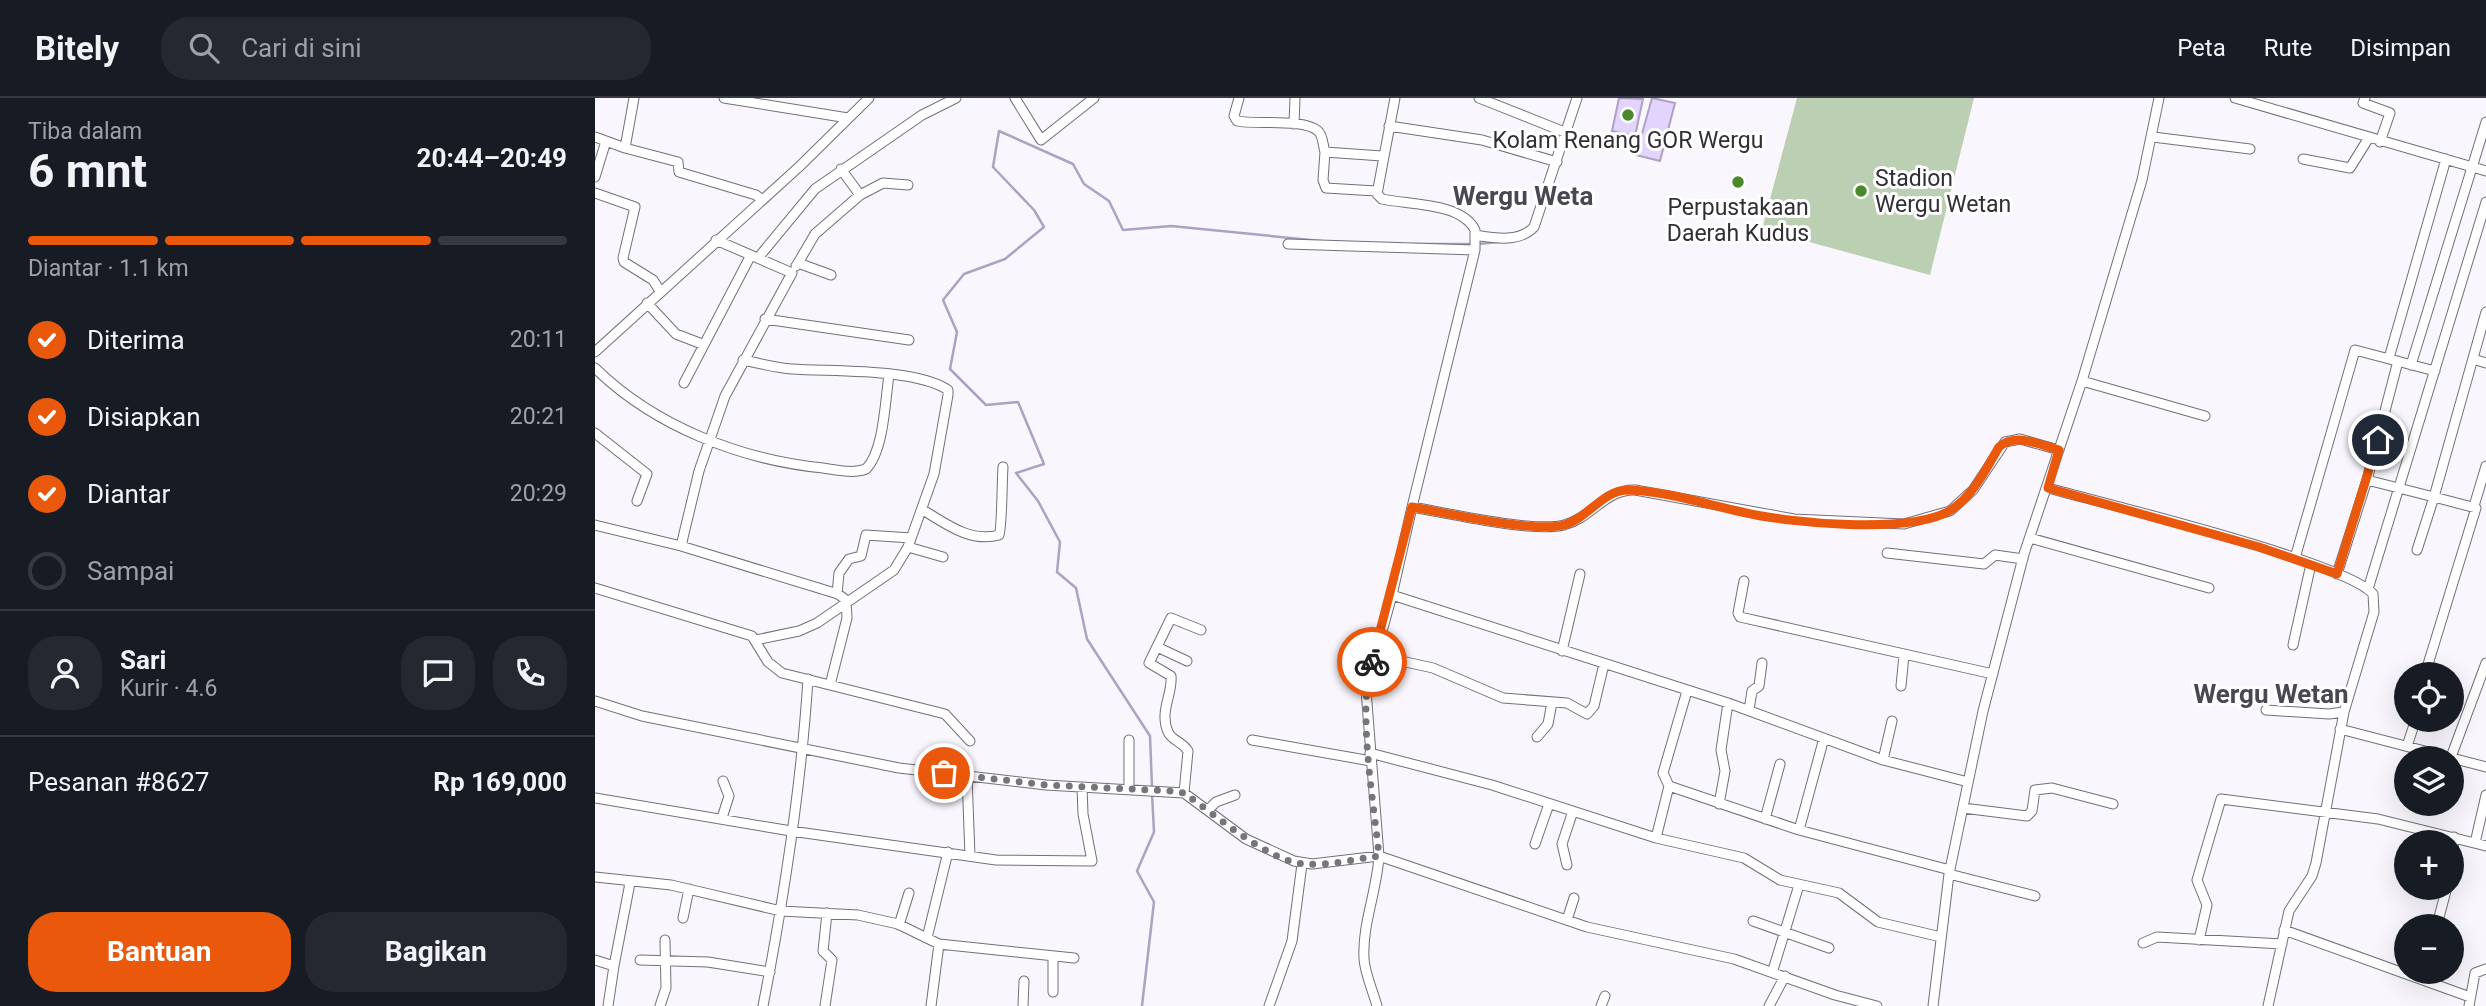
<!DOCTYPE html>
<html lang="id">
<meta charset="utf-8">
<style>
body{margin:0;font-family:Roboto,sans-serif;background:#242831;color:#f1f3f6;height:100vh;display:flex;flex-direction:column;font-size:26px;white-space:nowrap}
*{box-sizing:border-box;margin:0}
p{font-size:23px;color:#9ea1a6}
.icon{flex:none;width:38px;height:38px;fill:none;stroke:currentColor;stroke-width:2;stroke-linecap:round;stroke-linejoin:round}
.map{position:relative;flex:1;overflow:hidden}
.sheet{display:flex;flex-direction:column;background:#171b24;width:595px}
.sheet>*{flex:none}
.buttons{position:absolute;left:1799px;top:564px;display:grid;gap:14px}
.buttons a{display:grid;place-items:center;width:70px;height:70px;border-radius:50%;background:#171b24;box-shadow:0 7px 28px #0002;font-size:35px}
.pin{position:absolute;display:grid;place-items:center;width:60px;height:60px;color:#fff;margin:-30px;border:4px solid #fff;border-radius:50%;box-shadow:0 2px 7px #0007}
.courier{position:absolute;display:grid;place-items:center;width:70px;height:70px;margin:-35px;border:5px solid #ea580c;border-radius:50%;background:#fff;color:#222;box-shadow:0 2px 9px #0007}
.summary em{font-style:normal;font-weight:700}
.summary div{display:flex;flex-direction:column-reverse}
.summary{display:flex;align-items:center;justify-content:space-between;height:119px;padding:0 28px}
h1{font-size:46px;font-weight:700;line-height:52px}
.bar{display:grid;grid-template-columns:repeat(4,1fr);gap:10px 7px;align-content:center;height:84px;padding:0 28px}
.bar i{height:9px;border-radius:5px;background:#363941}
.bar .active{background:#ea580c}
.bar p{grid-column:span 4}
.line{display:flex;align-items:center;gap:18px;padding:0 28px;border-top:2px solid #363941}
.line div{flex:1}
.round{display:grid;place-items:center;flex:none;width:74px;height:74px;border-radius:28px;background:#242831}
ol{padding:0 28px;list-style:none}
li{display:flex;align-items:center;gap:21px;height:77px}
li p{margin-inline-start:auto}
li .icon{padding:7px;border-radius:50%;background:#ea580c;color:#fff;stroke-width:4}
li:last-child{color:#9ea1a6}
li i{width:38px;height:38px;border:4px solid #363941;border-radius:50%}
.button{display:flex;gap:14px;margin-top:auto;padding:14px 28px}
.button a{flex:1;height:80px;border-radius:28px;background:#ea580c;color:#fff;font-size:28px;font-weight:700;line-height:80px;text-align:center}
.button a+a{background:#242831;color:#f1f3f6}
header{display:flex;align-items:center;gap:42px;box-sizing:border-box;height:98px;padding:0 35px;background:#171b24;border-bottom:2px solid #363941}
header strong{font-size:33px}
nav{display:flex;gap:38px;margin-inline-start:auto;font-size:24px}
.search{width:490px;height:63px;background:#242831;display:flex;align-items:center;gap:18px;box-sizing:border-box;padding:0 24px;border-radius:28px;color:#9ea1a6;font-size:26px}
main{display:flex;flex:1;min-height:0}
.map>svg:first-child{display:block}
.green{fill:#bbcfb3}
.water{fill:#e2d4fd;stroke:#ada2c1;stroke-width:2}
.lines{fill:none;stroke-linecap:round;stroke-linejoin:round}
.stream{stroke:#ada2c1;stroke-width:2.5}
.minor-casing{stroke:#736f7b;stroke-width:11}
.minor{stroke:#fff;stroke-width:9}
.done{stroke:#77757a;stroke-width:7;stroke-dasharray:0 12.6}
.route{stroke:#ea580c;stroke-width:9}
.poi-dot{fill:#4a8a2b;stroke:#fff;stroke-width:2.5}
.labels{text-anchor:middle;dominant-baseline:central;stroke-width:6;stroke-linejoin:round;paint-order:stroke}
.poi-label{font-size:23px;fill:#312f34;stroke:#fff}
.quarter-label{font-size:26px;font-weight:bold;fill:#4a4752;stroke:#fff}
</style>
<header>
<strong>Bitely</strong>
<div class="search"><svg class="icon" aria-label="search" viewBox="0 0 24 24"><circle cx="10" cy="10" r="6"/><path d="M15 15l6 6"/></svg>Cari di sini</div>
<nav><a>Peta</a><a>Rute</a><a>Disimpan</a></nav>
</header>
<main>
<section class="sheet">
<div class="summary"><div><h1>6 mnt</h1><p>Tiba dalam</p></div><em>20:44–20:49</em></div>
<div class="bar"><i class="active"></i><i class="active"></i><i class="active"></i><i></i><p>Diantar · 1.1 km</p></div>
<ol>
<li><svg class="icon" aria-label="check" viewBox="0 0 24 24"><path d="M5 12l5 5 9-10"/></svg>Diterima<p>20:11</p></li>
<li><svg class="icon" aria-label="check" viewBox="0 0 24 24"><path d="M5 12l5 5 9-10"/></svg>Disiapkan<p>20:21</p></li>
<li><svg class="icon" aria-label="check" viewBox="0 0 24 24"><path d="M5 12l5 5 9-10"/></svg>Diantar<p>20:29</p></li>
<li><i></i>Sampai</li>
</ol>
<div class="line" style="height:126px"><a class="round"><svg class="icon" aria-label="person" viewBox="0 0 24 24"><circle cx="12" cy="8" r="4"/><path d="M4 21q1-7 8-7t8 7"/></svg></a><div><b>Sari</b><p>Kurir · 4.6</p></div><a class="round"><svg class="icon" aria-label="chat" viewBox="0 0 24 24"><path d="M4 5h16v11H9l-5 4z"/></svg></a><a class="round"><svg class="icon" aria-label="phone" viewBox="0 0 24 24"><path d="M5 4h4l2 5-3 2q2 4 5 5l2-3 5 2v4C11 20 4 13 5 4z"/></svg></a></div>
<div class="line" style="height:91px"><div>Pesanan #8627</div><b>Rp 169,000</b></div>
<div class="button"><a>Bantuan</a><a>Bagikan</a></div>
</section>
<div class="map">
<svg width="1891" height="908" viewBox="0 0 1891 908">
<rect width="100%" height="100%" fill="#f9f7fd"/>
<!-- green -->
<path class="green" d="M1202,0H1379L1335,177L1167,131Z"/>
<!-- water -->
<path class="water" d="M1024,0L1048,1L1040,38L1017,33Z
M1057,0L1080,5L1065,63L1041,57Z"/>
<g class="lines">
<!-- stream -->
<path class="stream" d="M817,146H877
M883,146L904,144
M557,689L555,638L492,541L481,490L462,474L465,444L443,403L421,375L449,366L423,304L391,307L355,271L362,234L348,202L369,176L410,161L449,129L439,112L398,69L404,33L478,66L489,86L514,103L528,132L576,128L726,143
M547,908L559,804L542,773L559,734L557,696"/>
<!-- minor casing -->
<g class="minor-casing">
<path id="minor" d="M129,0L253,20
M420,0L446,42L499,0
M644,0L639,18L642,23C660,27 709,20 723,33C728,37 728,48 730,54L787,58
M884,0L972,35
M1640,0L1891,73
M1770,0L1768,5L1795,15L1785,44
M699,26L700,0
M794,28L887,42L962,64
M0,39L30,50L39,0
M1558,39L1655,51
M30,50L83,64L84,74L161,97L167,102
M730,54L728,82L731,90L781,93
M1708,61L1755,70L1773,41
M0,79L11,43
M0,95L40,109L28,160L29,164L58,182L65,193
M265,97L288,85L313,87
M880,137C899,140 924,145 939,129L982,0
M693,146L880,152V132C866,104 813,107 787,101L782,96L800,0
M163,160L220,91L327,17L361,0
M203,165L220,136L265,97L246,71
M201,168L203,165L236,177
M52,205L81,236L107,246
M170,221L314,242
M0,254L205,68L274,0
M1794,260L1851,61
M1878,261L1891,265
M148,262C164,265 181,270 197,271C237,274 320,270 353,292V297L339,376L313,449L299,472L222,525L204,533L161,542
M1816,267L1891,24
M0,270C59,328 146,362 228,370C242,372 258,376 271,371C289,353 290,303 294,277
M1487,283L1610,318
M89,285L156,157
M0,335L52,376L42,403
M1772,382L1803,263
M1453,390C1507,405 1751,464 1778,496L1779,514L1749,614L1721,765L1717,778L1694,813L1673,908
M1879,408L1891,368
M817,409L880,152
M328,412C351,426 376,445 404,437C407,432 407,381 408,369
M0,427L86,448L243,496L251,502L252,520L235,587
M1435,440L1614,490
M86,448L104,373L130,298L197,175L121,142
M313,449L348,459
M1292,455L1389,466L1400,457L1428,461
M1700,460L1760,252L1840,273
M1742,476L1772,382L1839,399L1822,452
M1149,483L1143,515L1145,519L1398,576
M0,490L157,538L173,564L187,575L350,616L375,643
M1773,491L1891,104
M242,496L244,475L254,461L266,458L271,437L316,440
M1698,547L1716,466
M562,549L592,563
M967,553L985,476
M779,557L838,570L908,600L972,605L992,616L999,608L1009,566
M1830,576L1881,410L1839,399L1891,214
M1306,588L1309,557
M1092,593L1068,675L1074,688L1204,732L1355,772
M0,603L47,618L304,670L451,687L589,695L651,741L699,763L717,766L784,758L992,829L1139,861L1240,897L1282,908
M1154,612L1157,593L1164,588L1167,565
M1671,612L1734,616L1749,614
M1745,631L1891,669
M942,639L953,626L957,604
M534,642V691
M657,642L776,663
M1812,648L1821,621
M775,655L897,687L1061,740L1149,760L1185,782L1244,795L1283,824L1346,839
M1856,659L1891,565
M1288,662L1297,623
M372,678L375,758
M1373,684L1288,662L1133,605L797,497L817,409C852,415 939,435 969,427C997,420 1010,391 1040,392L1199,421L1309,426L1355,413L1378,392L1410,344L1425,341L1464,352
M589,695L593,653C588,644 577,643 573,634C564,613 578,596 576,578L554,565L576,520L606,532
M0,700L196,733L401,762L497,763L488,716L487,689
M1124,706L1130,673L1126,652L1133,605
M1368,710L1432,718L1437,713L1440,692L1457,690L1518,706
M613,712L621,704L640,697
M127,720L134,698L128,683
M1170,721L1185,666
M1204,732L1229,640
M1061,740L1074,688
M1880,745L1891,697
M940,746L954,706
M1857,760L1859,739
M972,767L967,746L978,713
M1354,776L1440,798
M0,779L76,787L186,813L263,817L303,826L344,846L479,860
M88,820L94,791
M972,822L979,800
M1158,823L1234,850
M1843,823L1852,789
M304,827L314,795
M1689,832L1875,899
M332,840L353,754
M1604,842L1612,807L1602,782L1626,701L1783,721L1891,748
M1548,845L1562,839L1687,846
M0,862L19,868L13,908
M45,862L113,864L175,874
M19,868L35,785
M1178,872L1204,787
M458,894V858
M65,908L71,890L70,842
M168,908C189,800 206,691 213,581
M230,908L237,862L228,853L232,815
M336,908L344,846
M428,908L429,883
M674,908L697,843L707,766
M782,908C778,893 770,876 769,861C767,826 782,793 784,758L771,592L797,497
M1006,908L1010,898
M1174,908L1190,878
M1338,908L1354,776L1388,613L1429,456L1487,283L1547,82L1564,0
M1874,908L1880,875L1891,871"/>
</g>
<!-- minor -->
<use href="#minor" class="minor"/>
</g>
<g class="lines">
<!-- done -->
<path class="done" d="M349,675L451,687L577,693L589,695C619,716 673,763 709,766C733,768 760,761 784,758C779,705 762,613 777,564"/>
<!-- route -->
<path class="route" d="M777,564L817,409C852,415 939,435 969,427C992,421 1008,392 1033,392C1071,393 1110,406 1147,414C1193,425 1316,437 1356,412C1378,398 1391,371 1404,349C1421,334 1445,347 1464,352L1453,390L1664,449L1742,476L1783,342"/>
</g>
<!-- markers -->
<g class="poi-dot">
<circle cx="1033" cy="17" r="7"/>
<circle cx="1143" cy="84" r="7"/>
<circle cx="1266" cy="93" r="7"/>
</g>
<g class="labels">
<!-- poi labels -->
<g class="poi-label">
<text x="1033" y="42">Kolam Renang GOR Wergu</text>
<text x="1280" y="80" text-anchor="start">Stadion<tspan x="1280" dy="26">Wergu Wetan</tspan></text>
<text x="1143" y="109">Perpustakaan<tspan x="1143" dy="26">Daerah Kudus</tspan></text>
</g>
<!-- quarter labels -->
<g class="quarter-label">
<text x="928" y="98">Wergu Weta</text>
<text x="1676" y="596">Wergu Wetan</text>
</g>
</g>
</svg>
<div class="buttons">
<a><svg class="icon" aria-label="locate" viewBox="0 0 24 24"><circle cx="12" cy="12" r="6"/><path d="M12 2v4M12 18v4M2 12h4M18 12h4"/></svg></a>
<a><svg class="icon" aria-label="layers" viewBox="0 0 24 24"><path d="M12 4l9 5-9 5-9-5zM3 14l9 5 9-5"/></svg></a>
<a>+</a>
<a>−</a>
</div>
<div class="pin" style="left:349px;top:675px;background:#ea580c"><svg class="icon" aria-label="bag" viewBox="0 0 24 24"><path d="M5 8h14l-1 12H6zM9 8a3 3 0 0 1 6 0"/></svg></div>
<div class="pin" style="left:1783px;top:342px;background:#1f2937"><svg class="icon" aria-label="home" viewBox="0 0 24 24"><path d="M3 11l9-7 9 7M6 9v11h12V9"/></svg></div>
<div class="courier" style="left:777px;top:564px"><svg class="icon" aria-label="bike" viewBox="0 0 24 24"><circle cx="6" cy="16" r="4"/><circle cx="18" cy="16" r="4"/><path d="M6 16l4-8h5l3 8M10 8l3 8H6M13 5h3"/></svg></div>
</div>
</main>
